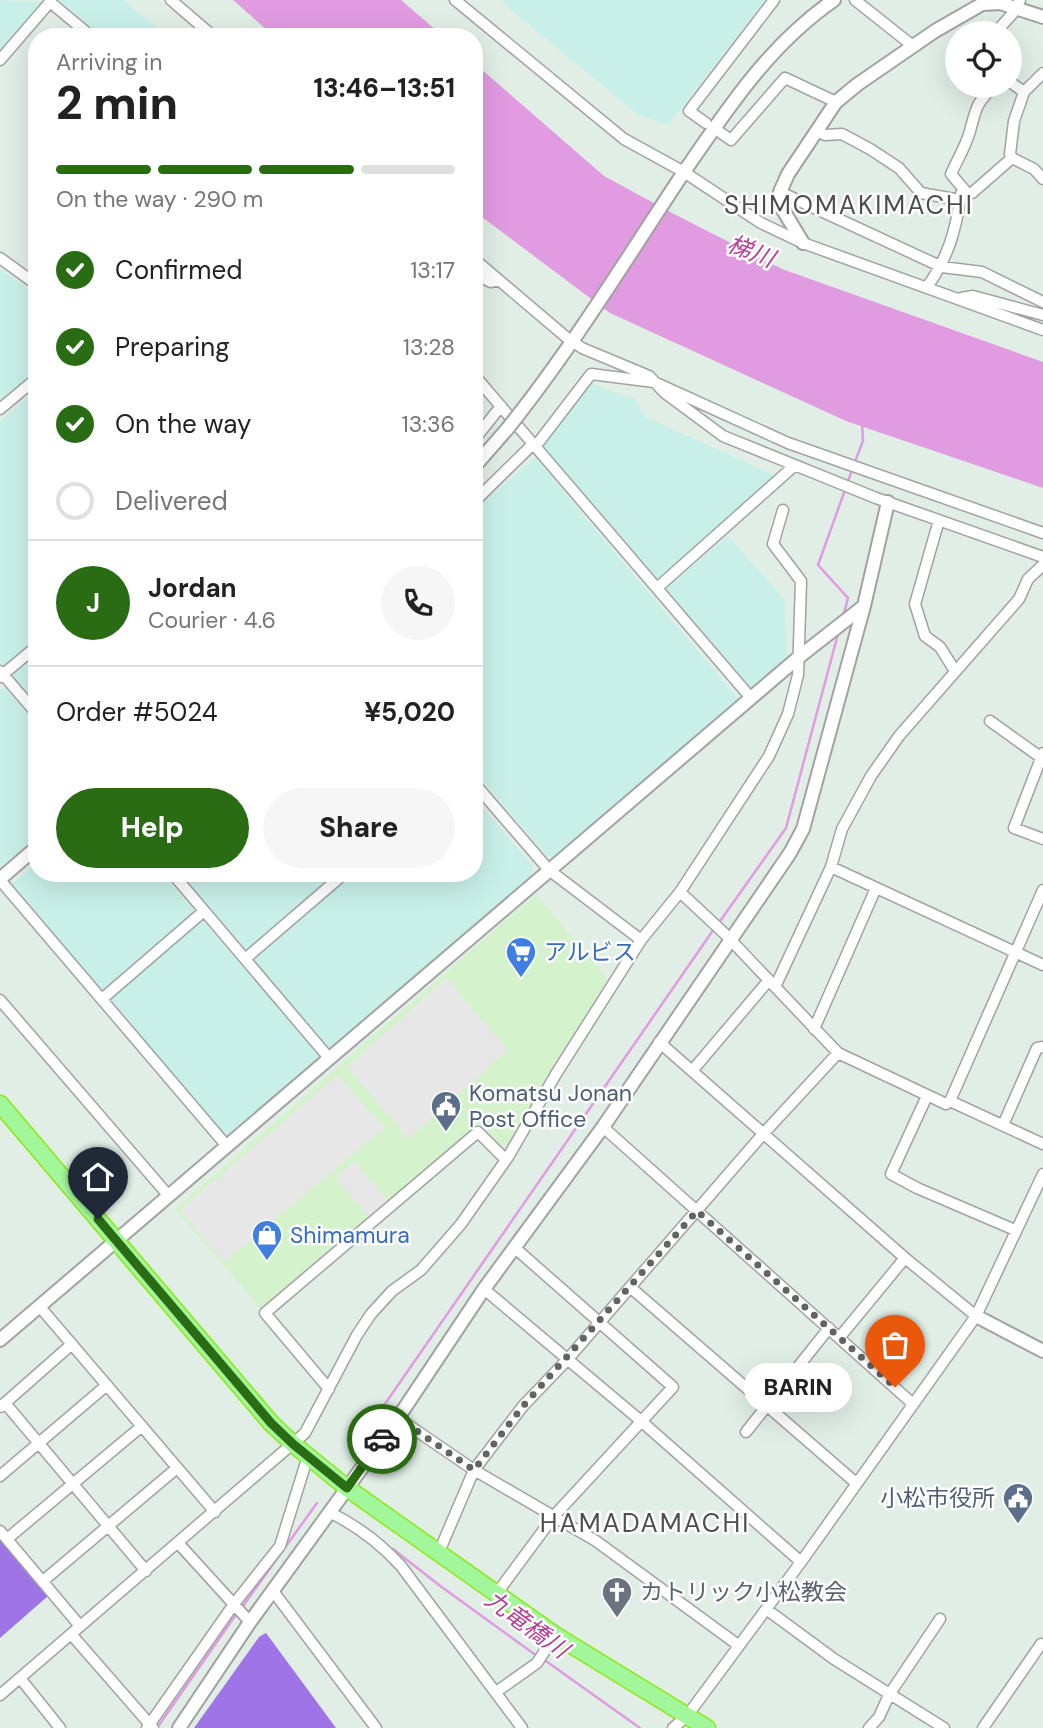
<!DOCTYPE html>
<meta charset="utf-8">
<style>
body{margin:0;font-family:"DM Sans","Noto Sans JP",sans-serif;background:#f6f6f6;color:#222;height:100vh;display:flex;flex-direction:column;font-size:26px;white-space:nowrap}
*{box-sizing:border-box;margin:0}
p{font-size:23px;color:#767676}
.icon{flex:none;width:38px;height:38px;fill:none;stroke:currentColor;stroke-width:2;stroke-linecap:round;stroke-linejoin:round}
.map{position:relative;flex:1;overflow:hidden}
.side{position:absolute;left:28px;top:28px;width:455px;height:854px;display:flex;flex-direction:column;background:#fff;border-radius:28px;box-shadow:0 7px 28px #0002}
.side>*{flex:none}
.fabs{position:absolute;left:945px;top:21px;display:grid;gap:14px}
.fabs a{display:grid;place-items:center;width:77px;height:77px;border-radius:50%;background:#fff;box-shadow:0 7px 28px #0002;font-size:35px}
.pin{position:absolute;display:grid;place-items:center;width:60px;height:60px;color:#fff;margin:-72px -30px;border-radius:50% 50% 50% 0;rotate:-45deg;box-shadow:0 0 7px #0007}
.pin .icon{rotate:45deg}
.courier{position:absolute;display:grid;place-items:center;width:70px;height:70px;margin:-35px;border:5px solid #296c13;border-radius:50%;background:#fff;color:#222;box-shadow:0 2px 9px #0007}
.bubble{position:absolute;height:49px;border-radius:24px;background:#fff;box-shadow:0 7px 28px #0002;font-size:23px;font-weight:800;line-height:49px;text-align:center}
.head em{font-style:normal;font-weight:800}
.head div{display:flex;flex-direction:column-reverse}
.head{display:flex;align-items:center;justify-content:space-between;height:119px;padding:0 28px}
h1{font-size:46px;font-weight:800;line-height:52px}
.bar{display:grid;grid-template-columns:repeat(4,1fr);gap:10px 7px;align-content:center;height:84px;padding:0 28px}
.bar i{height:9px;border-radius:5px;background:#e0e0e0}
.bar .on{background:#296c13}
.bar p{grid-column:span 4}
.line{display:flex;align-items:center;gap:18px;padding:0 28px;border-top:2px solid #e0e0e0}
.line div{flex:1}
.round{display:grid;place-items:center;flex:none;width:74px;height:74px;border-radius:37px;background:#f6f6f6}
ol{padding:0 28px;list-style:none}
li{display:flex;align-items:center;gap:21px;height:77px}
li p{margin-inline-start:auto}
li .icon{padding:7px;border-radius:50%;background:#296c13;color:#fff;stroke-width:4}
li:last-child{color:#767676}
li i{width:38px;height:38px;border:4px solid #e0e0e0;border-radius:50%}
.action{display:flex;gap:14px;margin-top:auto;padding:14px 28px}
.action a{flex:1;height:80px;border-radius:42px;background:#296c13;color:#fff;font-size:28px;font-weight:800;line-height:80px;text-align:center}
.action a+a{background:#f6f6f6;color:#222}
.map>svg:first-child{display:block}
.commercial{fill:#d4f2cc}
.farmland{fill:#c8f0e9}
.pitch{fill:#9e74e7}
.parking{fill:#e7e7e7}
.water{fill:#e09be1}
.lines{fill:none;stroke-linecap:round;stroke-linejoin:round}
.stream{stroke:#e09be1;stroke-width:2.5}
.minor-casing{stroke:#a2a2a2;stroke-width:13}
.tertiary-casing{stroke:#a2a2a2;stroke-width:16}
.trunk-casing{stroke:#90e712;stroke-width:19}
.minor{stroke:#fff;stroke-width:10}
.tertiary{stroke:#fff;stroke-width:12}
.trunk{stroke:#a2f79a;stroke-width:16}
.tertiary-bridge-casing{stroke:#a2a2a2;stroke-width:16;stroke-linecap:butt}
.tertiary-bridge{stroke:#fff;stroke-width:12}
.done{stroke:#606562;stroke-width:7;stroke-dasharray:0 12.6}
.route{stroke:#296c13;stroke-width:9}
.labels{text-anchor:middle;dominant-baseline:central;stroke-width:5;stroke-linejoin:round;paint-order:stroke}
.shop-label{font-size:23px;fill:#366cbe;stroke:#fff;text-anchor:start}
.service-label{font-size:23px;fill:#4e5e75;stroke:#fff;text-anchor:start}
.worship-label{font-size:23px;fill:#5b616d;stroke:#fff;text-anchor:start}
.water-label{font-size:24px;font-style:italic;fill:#b43f96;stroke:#fff}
.quarter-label{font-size:26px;letter-spacing:2px;fill:#4e4e4e;stroke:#fff}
</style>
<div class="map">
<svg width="1043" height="1728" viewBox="0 0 1043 1728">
<rect width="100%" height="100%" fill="#e0eee6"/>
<!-- commercial -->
<path class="commercial" d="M536,894L607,979L508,1146L500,1147L481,1124L263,1311L175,1209Z"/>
<!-- farmland -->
<path class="farmland" d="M0,0L42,2L0,51Z
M60,0H124L167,37H103Z
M503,0H765L668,125L637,114L504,4Z
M0,269L37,296V371L0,402Z
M590,383L634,399L646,417L774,475L656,581L541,445Z
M37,390V642L6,669L0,661V421Z
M535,458L739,700L554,857L546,855L474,770V510Z
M728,536L785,600L787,656L751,688L665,590Z
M37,655V705L12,676Z
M4,687L37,726V836L0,868V691Z
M474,798L533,866L532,876L328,1049L178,873H474Z
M37,863V873H161L320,1057L226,1136L12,884Z"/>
<!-- pitch -->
<path class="pitch" d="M0,1539L48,1596L0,1638Z
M266,1633L336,1728H194L259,1637Z"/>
<!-- parking -->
<path class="parking" d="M446,978L508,1050L409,1139L347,1067Z
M338,1075L384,1128L224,1262L180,1210Z
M354,1161L388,1201L369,1217L335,1178Z"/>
<!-- water -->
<path class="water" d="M233,0H401L444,37H275Z
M474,63L604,176L674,214L782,269L1043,362V488L846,421L610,313L474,211Z"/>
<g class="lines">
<!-- stream -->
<path class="stream" d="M854,464L863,441L862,423
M847,484L852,470
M843,617L848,598L818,565L845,490
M718,924L786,828L838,634
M351,1453L714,929
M393,1549L439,1585L537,1656
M243,1606L317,1503
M543,1659L640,1728
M159,1725L235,1616"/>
<!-- minor casing -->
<g class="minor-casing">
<path id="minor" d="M171,0L214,37
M455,0L624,139L684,172L761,223L803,243L1043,330
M855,0L913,46
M995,33L1014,12L1020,0
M0,60L50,2L92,37
M1010,82L1024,92
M706,123L689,111L774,0
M816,131L825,135L842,134L870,149L899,168L921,193L960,200
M721,133L731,140L785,78L836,102
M1012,158L1010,154L1014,121L1024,92L1043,73
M1012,158L1034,169L1043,179
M780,192L942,267L982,272L1043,302
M967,193L951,174C957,160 966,146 970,131C976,109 976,103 994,86
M0,258L37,285
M474,259L566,337L582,348L649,376L665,393L723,436L876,498L1043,557
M474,274L491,282L499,280
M927,287C948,258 956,230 961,194L972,193L1012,158
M961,298L973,296L1043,315
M474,375L751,698
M0,409L37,378
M474,440L501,406
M535,447L591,374L654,382L788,443L1043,533
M474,502L533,444
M939,520L915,604L925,636L940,647L955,671
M657,588L794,466
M0,671L37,714
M0,677L37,646
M990,721L1043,759
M1043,753L1014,828L1043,839
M474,783L549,870L641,940
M831,867L1043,965
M172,873L329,1058
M0,880L226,1145
M680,892L725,934L838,1053L946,1104L950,1101L1043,1144
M245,959L345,873
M775,987L831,867L842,829L871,776L899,736L1019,599L1028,579L1043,565
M102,999L204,911
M0,1000L168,1195
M814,1029L876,888
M659,1042L905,1258L976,1316
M692,1071L769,980
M927,1096L891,1174L917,1188L1015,1230
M950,1101L1043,890
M1003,1125L1037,1048L1043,1047
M603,1127L913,1404
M630,1287L856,1483
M484,1289L641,1421L801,1562
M40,1307L215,1512
M839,1338L905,1258
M329,1389L265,1313L478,1132L506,1160
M5,1403L72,1344
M0,1407L5,1403L146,1571
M398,1418L474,1470L596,1541L738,1645
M746,1432L829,1328
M0,1476L107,1385
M329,1512C358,1526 380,1543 401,1566L522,1728
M0,1531L80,1626
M7,1539L142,1426
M179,1544L250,1622
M439,1552L474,1470L523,1406L567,1360L763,1134L838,1053
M43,1581L177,1468
M273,1591L376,1728
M497,1593L554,1516L673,1387L515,1248
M766,1609L834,1659L944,1728
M71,1634L153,1728
M20,1678L60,1728
M496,1692L537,1663L555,1635
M0,1695L305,1433L357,1335L371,1314L392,1291L421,1270L461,1224L508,1157L556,1074L641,940L680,892L769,756L788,714L798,675L801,581L773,544L783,510
M147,1728L234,1604L280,1546L308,1456
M673,1728L687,1716L801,1562L976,1316L1043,1174
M869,1728L879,1717L889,1695L940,1619
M983,1728L1041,1644"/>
</g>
<!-- tertiary casing -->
<g class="tertiary-casing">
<path id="tertiary" d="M803,243L780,205V192L788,174L836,102L858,84L935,31L982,4L1000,3L1043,17
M519,414C579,337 630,253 684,172C727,109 770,44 834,0
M474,467L508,428
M0,879L37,847
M976,1316L1043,1351
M0,1340L799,657L864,606
M179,1728L250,1622L398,1418L484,1289L603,1127L790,853L803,829L864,606L888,502"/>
</g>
<!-- trunk casing -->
<g class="trunk-casing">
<path id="trunk" d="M0,1104L271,1423L293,1444L347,1488L555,1635L707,1728"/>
</g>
<!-- minor -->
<use href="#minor" class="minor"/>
<!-- tertiary -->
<use href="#tertiary" class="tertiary"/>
<!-- trunk -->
<use href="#trunk" class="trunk"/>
<!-- tertiary-bridge casing -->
<g class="tertiary-bridge-casing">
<path id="tertiary-bridge" d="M508,428L519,414"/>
</g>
<!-- tertiary-bridge -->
<use href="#tertiary-bridge" class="tertiary-bridge"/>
</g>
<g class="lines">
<!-- done -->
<path class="done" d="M382,1439L398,1418L474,1470L523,1406L697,1211L895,1387"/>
<!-- route -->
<path class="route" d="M98,1219L271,1423L293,1444L347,1488L382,1439"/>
</g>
<!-- icons -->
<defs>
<g id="supermarket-pin" transform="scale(1.575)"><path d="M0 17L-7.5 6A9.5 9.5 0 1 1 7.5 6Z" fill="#3f7fe0" stroke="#fff"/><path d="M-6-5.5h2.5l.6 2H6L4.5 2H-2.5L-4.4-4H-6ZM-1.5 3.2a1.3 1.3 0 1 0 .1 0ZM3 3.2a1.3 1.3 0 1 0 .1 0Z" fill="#fff"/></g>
<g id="civic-pin" transform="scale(1.575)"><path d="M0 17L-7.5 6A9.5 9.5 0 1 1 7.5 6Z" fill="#5c6f8a" stroke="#fff"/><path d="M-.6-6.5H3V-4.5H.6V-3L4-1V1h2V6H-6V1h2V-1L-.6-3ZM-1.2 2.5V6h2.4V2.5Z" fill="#fff"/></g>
<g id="shop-pin" transform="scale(1.575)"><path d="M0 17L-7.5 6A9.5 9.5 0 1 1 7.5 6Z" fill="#3f7fe0" stroke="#fff"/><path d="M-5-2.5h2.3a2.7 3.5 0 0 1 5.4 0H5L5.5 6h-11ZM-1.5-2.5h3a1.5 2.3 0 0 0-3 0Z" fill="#fff"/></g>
<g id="church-pin" transform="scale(1.575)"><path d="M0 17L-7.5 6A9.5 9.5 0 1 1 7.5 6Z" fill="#6b7280" stroke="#fff"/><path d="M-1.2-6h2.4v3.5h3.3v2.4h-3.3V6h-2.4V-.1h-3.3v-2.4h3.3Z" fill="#fff"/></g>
</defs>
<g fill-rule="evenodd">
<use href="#supermarket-pin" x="521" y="952"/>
<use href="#civic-pin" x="446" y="1106"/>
<use href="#shop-pin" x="267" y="1235"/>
<use href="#civic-pin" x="1018" y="1498"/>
<use href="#church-pin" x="617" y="1592"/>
</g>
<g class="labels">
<!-- shop labels -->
<g class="shop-label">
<text x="544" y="952">アルビス</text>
<text x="290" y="1235">Shimamura</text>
</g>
<!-- service labels -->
<g class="service-label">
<text x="469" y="1093">Komatsu Jonan<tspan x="469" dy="26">Post Office</tspan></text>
<text x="995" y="1498" text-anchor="end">小松市役所</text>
</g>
<!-- worship labels -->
<g class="worship-label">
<text x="640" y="1592">カトリック小松教会</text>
</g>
<!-- water labels -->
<g class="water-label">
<text transform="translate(751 251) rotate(21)">梯川</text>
<text transform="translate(527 1624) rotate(36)">九竜橋川</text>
</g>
<!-- quarter labels -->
<g class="quarter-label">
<text x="849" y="205">SHIMOMAKIMACHI</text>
<text x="645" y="1523">HAMADAMACHI</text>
</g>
</g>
</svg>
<div class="fabs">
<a><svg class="icon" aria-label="locate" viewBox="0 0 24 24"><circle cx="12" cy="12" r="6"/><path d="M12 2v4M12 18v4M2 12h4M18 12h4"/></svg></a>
</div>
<div class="pin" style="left:895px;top:1387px;background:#ea580c"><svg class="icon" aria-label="bag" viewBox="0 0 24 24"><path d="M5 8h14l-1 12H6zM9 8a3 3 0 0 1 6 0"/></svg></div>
<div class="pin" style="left:98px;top:1219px;background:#1f2937"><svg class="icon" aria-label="home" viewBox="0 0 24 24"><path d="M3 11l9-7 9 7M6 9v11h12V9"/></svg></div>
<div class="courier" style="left:382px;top:1439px"><svg class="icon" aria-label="car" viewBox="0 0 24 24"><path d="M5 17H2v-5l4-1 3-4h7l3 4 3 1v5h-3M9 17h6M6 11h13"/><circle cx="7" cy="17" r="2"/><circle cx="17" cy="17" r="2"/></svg></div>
<div class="bubble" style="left:744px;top:1363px;width:108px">BARIN</div>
<section class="side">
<div class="head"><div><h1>2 min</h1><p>Arriving in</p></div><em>13:46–13:51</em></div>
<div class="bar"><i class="on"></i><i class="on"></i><i class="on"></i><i></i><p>On the way · 290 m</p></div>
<ol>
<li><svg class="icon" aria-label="check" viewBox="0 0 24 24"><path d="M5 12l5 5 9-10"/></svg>Confirmed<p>13:17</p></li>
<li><svg class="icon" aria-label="check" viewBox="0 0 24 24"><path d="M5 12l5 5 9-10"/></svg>Preparing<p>13:28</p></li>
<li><svg class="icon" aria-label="check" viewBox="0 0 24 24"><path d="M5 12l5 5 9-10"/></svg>On the way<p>13:36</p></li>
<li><i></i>Delivered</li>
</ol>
<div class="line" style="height:126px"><b class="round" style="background:#296c13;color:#fff">J</b><div><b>Jordan</b><p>Courier · 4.6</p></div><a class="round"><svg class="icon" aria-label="phone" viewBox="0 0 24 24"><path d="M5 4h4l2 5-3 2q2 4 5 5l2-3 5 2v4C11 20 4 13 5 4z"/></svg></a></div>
<div class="line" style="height:91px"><div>Order #5024</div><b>¥5,020</b></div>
<div class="action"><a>Help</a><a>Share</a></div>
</section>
</div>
